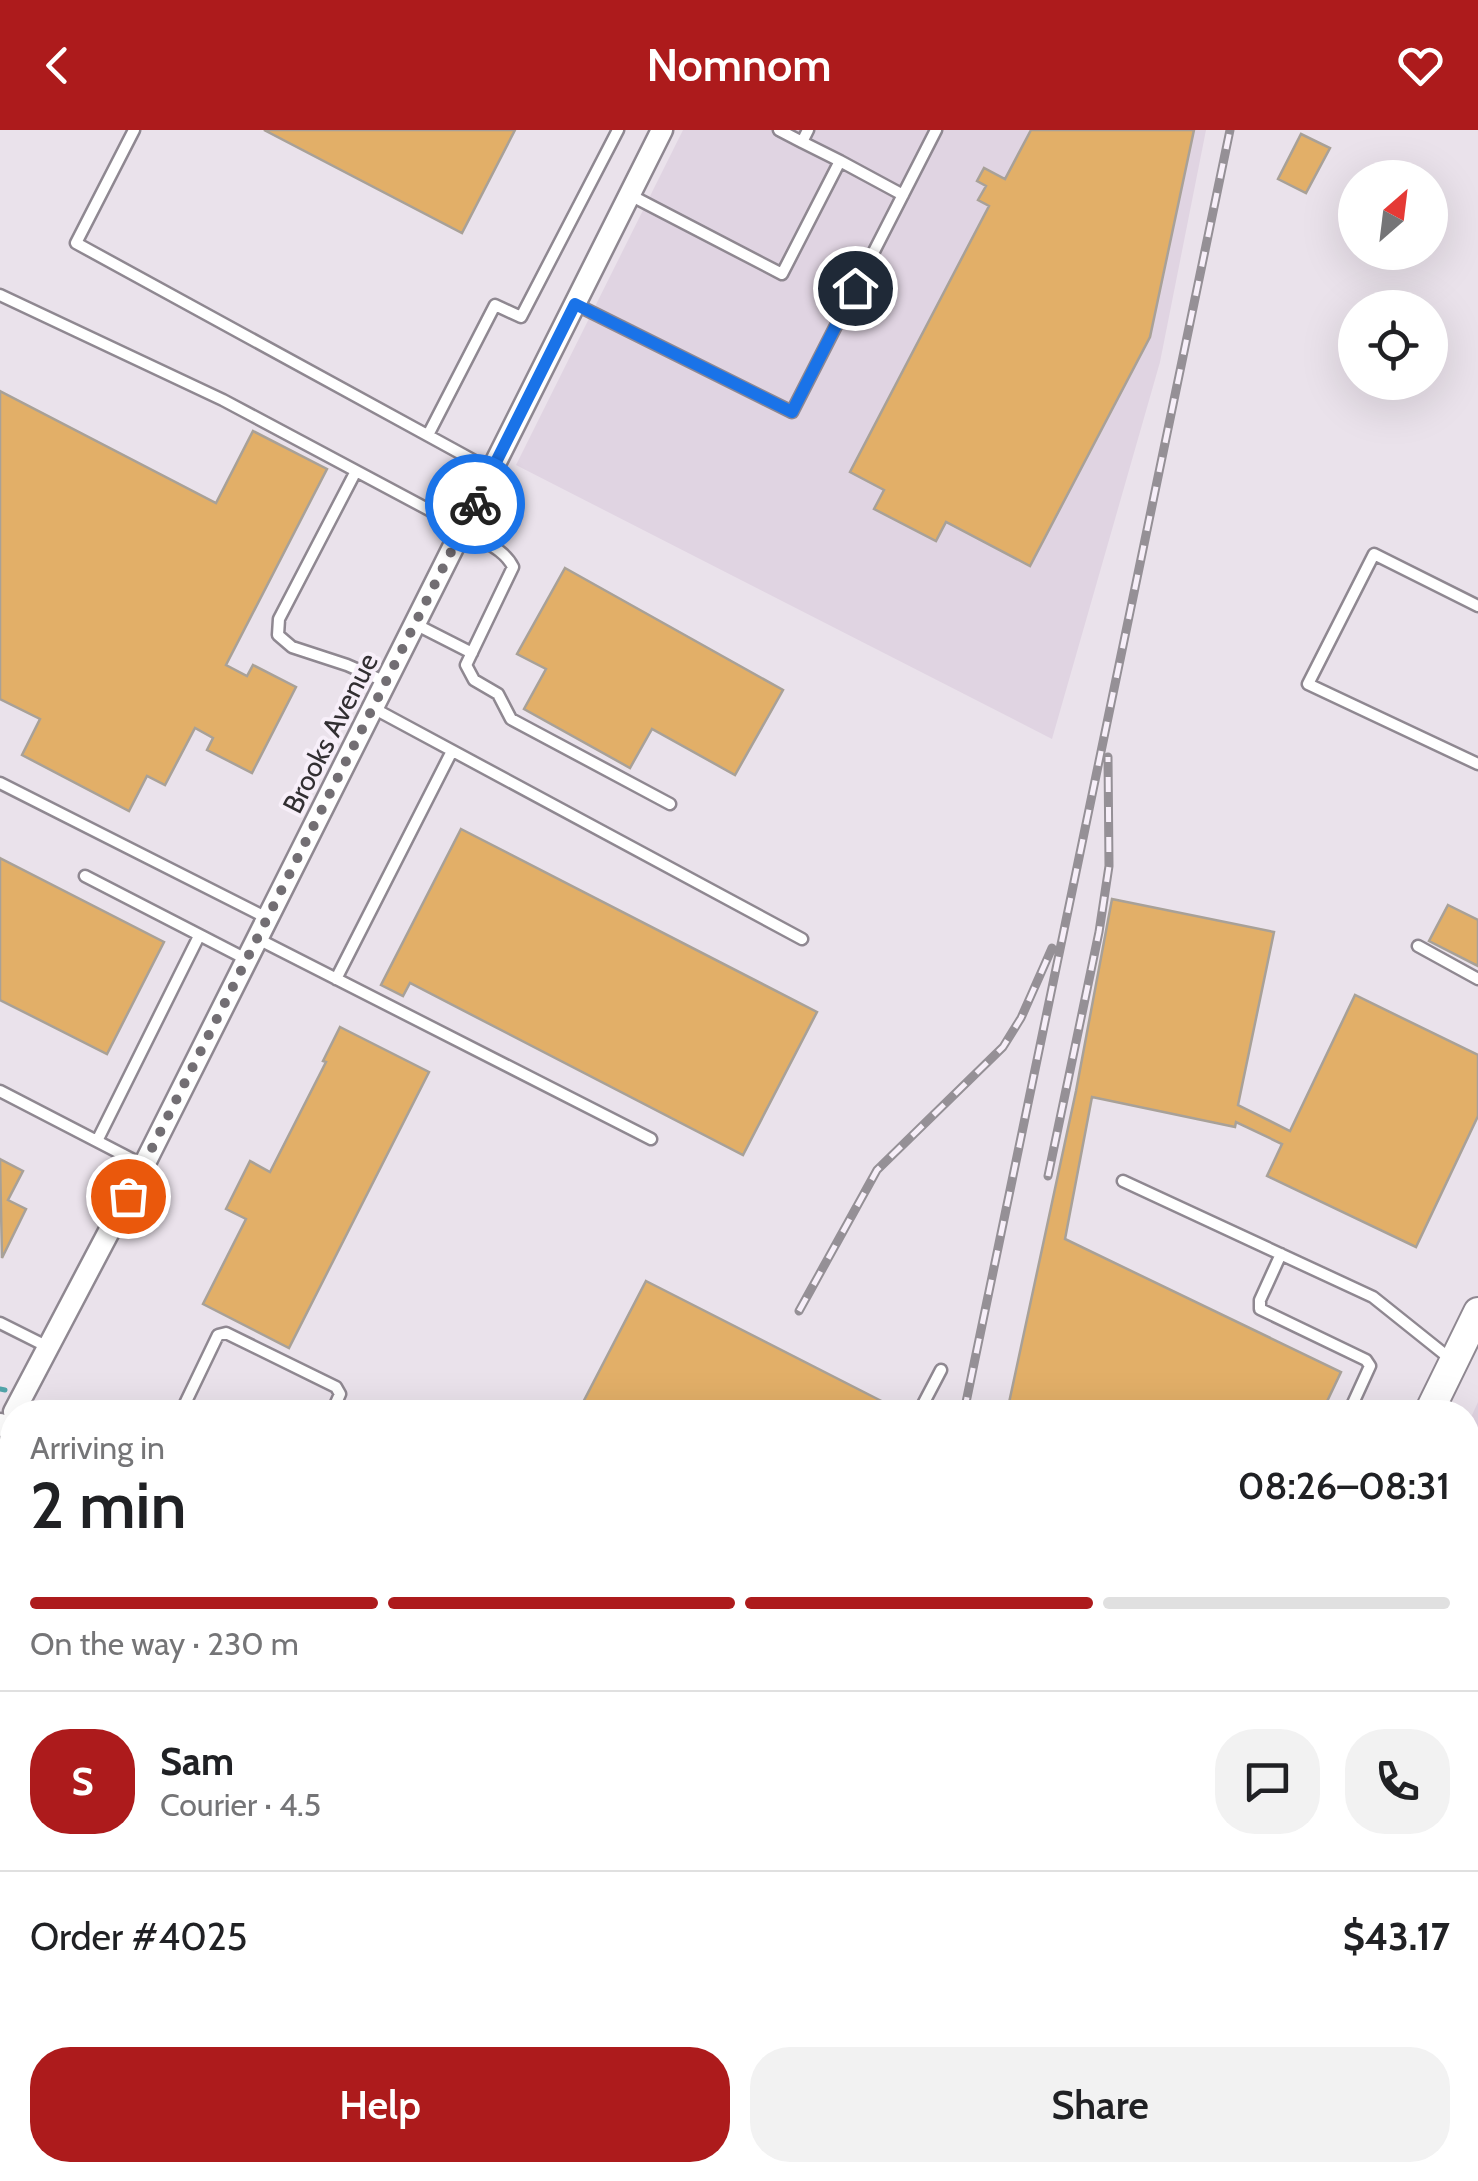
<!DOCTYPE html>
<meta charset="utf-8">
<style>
body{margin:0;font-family:Cabin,sans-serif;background:#f2f2f2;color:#202124;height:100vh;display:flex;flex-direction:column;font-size:38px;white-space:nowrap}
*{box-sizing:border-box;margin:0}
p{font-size:32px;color:#757577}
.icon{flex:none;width:55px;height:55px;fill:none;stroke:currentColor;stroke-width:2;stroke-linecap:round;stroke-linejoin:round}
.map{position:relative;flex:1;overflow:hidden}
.side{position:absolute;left:0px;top:1270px;width:1480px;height:782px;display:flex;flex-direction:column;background:#fff;border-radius:40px 40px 0 0;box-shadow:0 10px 40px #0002}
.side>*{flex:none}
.needle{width:65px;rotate:28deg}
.tools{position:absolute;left:1338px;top:30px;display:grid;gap:20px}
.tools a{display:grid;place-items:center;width:110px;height:110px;border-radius:50%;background:#fff;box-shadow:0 10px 40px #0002;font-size:50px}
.pin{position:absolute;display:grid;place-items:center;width:85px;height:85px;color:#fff;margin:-42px;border:5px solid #fff;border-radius:50%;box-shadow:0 2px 10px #0007}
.courier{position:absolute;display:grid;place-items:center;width:100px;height:100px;margin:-50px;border:8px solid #1a73e8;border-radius:50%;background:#fff;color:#222;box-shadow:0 2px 12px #0007}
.summary em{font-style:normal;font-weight:600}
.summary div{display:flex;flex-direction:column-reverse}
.summary{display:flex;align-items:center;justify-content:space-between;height:170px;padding:0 30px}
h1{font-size:65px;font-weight:600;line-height:75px}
.bar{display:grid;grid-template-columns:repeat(4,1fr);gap:15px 10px;align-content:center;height:120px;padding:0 30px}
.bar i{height:12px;border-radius:8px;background:#e0e0e0}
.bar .current{background:#ad1b1c}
.bar p{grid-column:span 4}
.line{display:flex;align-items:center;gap:25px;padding:0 30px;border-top:2px solid #e0e0e0}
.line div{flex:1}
.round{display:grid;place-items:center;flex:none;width:105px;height:105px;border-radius:40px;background:#f2f2f2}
.cta{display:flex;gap:20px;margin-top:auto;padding:20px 30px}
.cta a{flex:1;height:115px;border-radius:40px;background:#ad1b1c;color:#fff;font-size:40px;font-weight:600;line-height:115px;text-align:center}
.cta a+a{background:#f2f2f2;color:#202124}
header{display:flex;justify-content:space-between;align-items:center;height:130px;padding:0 30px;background:#ad1b1c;color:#fff;font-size:45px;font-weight:600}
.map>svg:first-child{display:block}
.built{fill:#e0d4e2}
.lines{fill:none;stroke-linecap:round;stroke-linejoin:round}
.stream{stroke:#52a4a9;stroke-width:5}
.building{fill:#e2af68;stroke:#a8a198;stroke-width:2.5}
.lane-casing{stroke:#8f8891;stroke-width:15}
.street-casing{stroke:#8f8891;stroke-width:25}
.secondary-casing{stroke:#8f8891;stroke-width:32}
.lane{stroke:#fff;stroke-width:10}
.street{stroke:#fff;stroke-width:20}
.secondary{stroke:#fff;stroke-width:28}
.rail-casing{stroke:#959096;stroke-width:9}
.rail{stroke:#f7eff9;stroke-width:5;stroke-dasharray:15;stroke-linecap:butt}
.done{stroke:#726e73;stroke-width:10;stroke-dasharray:0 18}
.route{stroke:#1a73e8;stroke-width:12}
.labels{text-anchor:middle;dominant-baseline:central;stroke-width:8;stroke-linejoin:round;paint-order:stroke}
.street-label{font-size:28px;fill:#322f32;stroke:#f7eff9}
</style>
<header><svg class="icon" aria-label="back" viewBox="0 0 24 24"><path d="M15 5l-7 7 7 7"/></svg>Nomnom<svg class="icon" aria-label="heart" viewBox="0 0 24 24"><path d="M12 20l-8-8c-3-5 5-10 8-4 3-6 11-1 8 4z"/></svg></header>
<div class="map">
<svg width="1478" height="2051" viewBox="0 0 1478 2051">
<rect width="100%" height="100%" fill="#eae2eb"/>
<!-- built -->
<path class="built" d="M683,0H1206L1160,232L1052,609L516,335Z
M1478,1272V2027L1468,2022V1294Z
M308,2040H724L710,2051H330Z"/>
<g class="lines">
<!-- stream -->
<path class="stream" d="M0,1259L5,1260"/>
</g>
<!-- building -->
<path class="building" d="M264,0H515L462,103Z
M1031,0H1194L1150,207L1030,436L946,392L936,411L874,379L884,360L850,342L989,76L978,70L986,56L977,51L984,38L1005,49Z
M1301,4L1330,18L1306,63L1278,49Z
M0,261L216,373L253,301L327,339L226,535L247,546L253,535L296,557L252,643L207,620L213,608L195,598L165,655L147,646L129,681L22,625L40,589L0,569Z
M565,438L783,560L735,645L652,599L630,638L524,579L546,539L517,524Z
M461,699L817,882L743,1025L410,853L403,866L381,855Z
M0,728L164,812L107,924L0,870Z
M1112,769L1274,802L1238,975L1290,1001L1355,865L1478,925V986L1416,1117L1267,1046L1282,1014L1236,992L1235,997L1092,967L1065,1109L1341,1242L1322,1282H1007L1076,961Z
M1448,775L1478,790V836L1429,811Z
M340,897L429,942L289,1218L203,1174L246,1089L226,1079L250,1031L270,1042L326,932L323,931Z
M0,1029L23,1041L8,1070L26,1079L2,1128Z
M646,1151L903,1282H578Z
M1478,1457V1792L1468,1787V1478Z
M635,2040H686L681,2051H657Z
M1138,2040H1186L1183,2045L1196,2051H1133Z"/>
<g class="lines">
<!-- lane casing -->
<g class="lane-casing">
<path id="lane" d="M134,0L76,113L491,340
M779,0L802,12L808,0
M840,31L903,65
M630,65L782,144L840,31L802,12
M0,165L223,270L463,398C480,411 504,418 513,437L466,535L474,550L498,564L511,589L670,674
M575,174L792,282L936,0
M428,305L495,175L521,187L618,0
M356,341L279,489L278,505L292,517L347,535L386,552
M1478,476L1374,424L1308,554L1478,634
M415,494L472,523
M373,578L802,809
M0,653L267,788
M85,746L246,829
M258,809L651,1009
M1418,816L1478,849
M336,849L452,621
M0,961L143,1035
M97,1011L199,806
M1123,1051L1373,1167L1453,1231
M1281,1124L1260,1170V1179L1366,1230L1370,1236L1349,1282
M0,1193L48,1217
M181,1282L218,1205L226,1203L336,1257L340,1264L332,1282
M919,1282L941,1240
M0,1470L12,1477
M1468,1818L1478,1823
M1468,1918L1478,1923
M1468,1943L1472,1935L1478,1934
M1468,2008L1478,1988
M560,2040L563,2041
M1220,2040L1237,2051
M1314,2040L1336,2051
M1293,2051L1310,2040"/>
</g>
<!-- street casing -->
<g class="street-casing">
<path id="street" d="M14,1282L144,1035L662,0
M0,1294L12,1301
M1428,2040L1448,2051"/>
</g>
<!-- secondary casing -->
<g class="secondary-casing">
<path id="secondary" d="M1429,1282L1478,1182
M1053,2051L1058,2040"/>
</g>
<!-- lane -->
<use href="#lane" class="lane"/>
<!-- street -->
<use href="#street" class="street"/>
<!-- secondary -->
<use href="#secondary" class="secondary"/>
<!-- rail casing -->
<g class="rail-casing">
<path id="rail" d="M1048,1046L1099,802L1109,736L1108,627
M799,1181L877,1040L1003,917L1021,888L1052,818
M964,1282L1230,0
M687,2047L691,2040
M751,2051L760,2040
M804,2051L806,2040"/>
</g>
<!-- rail -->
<use href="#rail" class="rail"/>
</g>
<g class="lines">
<!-- done -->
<path class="done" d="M128,1066L475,374"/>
<!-- route -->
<path class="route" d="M475,374L575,174L792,282L855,158"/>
</g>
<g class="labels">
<!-- street labels -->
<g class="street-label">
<text transform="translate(330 603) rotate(-63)">Brooks Avenue</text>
</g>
</g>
</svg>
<div class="tools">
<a><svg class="needle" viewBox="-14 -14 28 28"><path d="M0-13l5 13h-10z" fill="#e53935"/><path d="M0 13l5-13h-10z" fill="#757577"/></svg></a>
<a><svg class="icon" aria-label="locate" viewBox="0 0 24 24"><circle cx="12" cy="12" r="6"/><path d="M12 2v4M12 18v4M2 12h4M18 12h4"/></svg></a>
</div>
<div class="pin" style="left:128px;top:1066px;background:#ea580c"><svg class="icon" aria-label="bag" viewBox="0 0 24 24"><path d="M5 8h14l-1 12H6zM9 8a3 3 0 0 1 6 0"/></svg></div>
<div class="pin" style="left:855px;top:158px;background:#1f2937"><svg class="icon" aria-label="home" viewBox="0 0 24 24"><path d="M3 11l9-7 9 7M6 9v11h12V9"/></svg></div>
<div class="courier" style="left:475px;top:374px"><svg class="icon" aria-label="bike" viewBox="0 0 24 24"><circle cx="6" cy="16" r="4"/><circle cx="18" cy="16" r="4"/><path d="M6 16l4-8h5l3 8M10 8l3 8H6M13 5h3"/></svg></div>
<section class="side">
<div class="summary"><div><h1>2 min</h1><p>Arriving in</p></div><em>08:26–08:31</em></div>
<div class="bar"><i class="current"></i><i class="current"></i><i class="current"></i><i></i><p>On the way · 230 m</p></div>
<div class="line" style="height:180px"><b class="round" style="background:#ad1b1c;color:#fff">S</b><div><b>Sam</b><p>Courier · 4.5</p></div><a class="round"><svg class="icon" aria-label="chat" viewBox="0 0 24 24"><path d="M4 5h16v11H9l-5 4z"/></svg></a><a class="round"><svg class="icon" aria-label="phone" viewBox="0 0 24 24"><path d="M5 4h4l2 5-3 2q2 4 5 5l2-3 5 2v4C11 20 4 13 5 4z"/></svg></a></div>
<div class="line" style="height:130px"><div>Order #4025</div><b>$43.17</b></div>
<div class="cta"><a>Help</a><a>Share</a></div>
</section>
</div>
